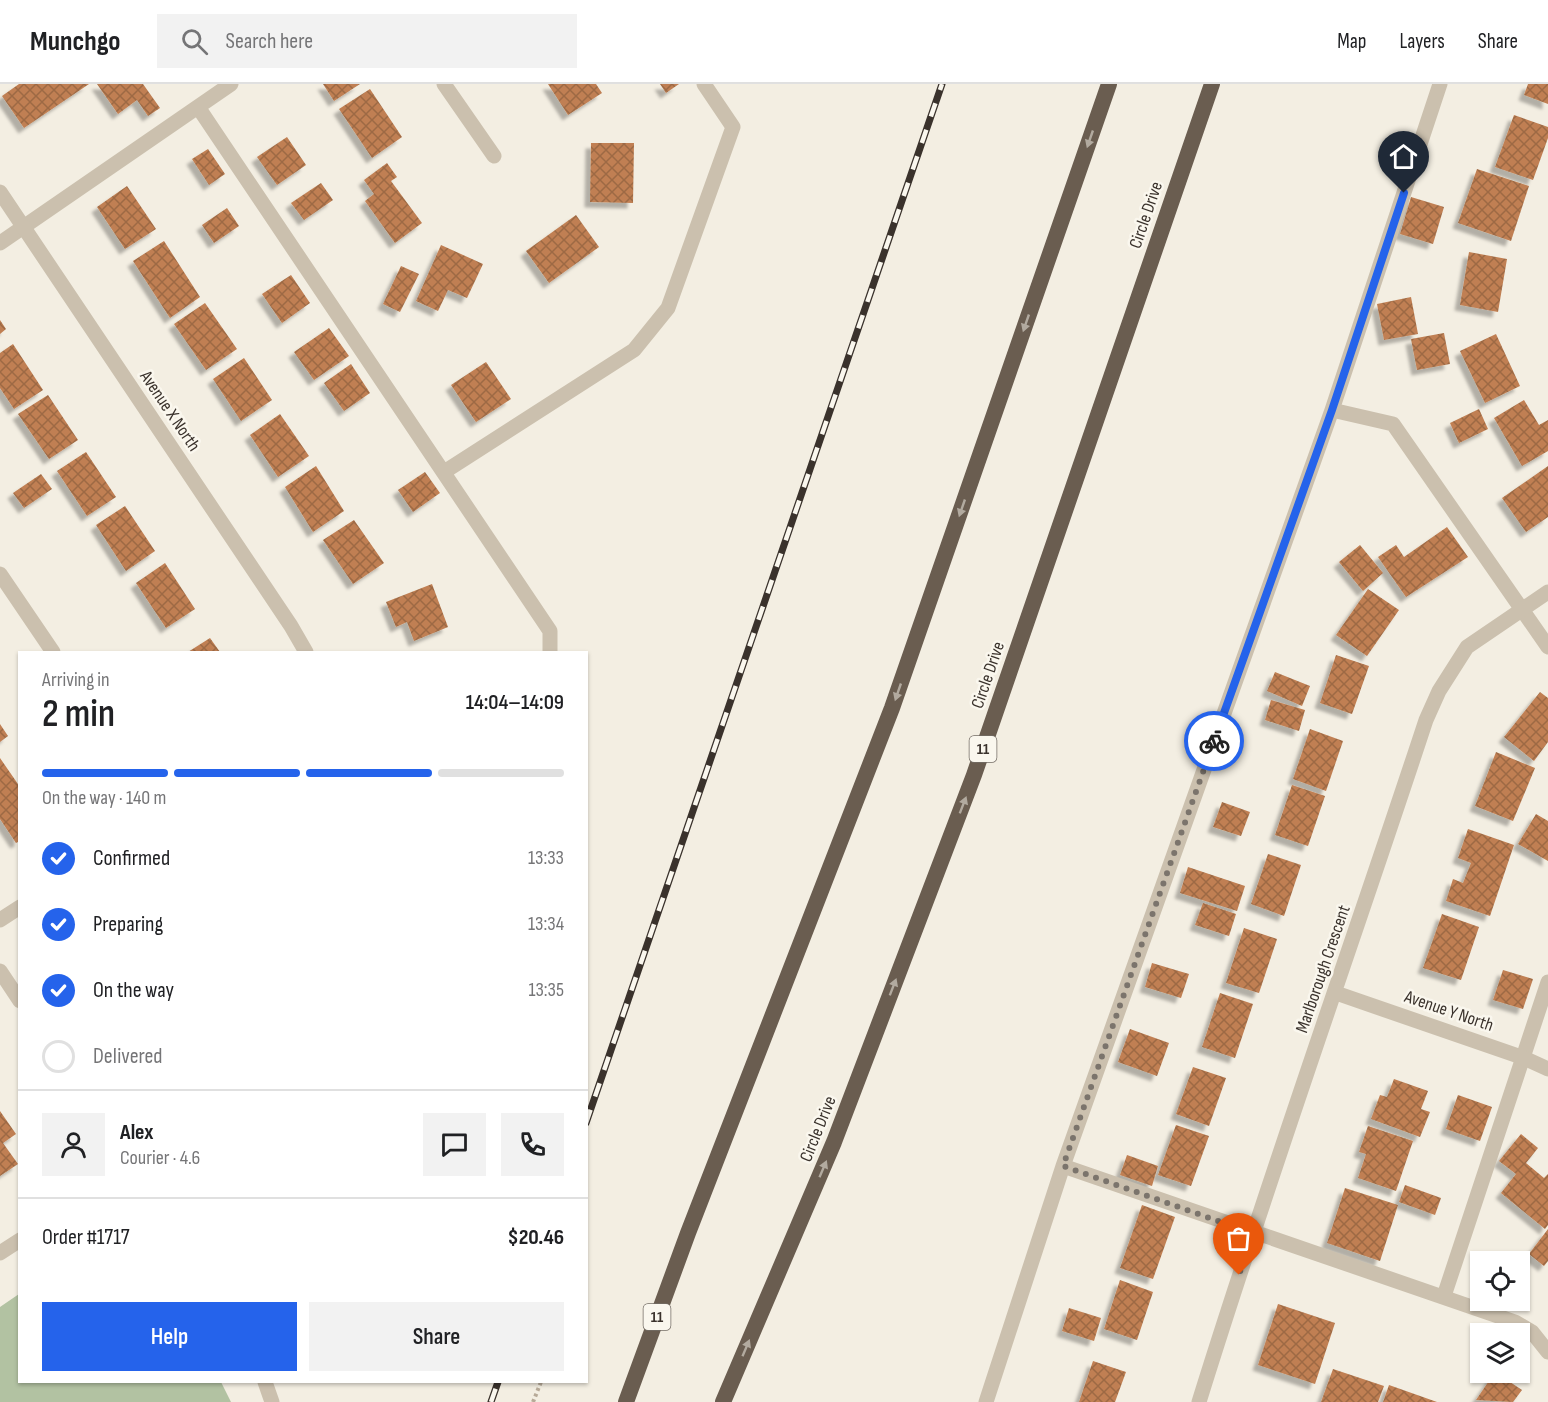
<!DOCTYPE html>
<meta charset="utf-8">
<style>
body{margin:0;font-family:"Sofia Sans Condensed",sans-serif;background:#f2f2f2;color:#202124;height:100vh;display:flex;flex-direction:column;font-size:22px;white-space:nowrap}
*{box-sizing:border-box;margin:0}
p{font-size:20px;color:#757577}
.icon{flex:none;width:33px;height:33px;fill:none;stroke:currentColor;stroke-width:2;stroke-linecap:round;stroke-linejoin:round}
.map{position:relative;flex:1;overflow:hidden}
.side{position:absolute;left:18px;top:567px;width:570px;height:732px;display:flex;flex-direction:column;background:#fff;border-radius:0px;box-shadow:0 2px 4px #0004}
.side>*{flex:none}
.tools{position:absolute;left:1470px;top:1167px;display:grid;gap:12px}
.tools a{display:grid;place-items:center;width:60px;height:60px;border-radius:0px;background:#fff;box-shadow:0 2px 4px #0004;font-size:30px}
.pin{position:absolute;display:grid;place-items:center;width:51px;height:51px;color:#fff;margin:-62px -26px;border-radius:50% 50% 50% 0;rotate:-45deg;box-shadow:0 0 6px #0007}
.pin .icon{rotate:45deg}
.courier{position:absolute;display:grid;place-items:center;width:60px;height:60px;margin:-30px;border:4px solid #2563eb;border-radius:50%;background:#fff;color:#222;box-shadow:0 2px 8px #0007}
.head em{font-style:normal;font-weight:600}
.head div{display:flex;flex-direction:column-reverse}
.head{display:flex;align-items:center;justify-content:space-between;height:102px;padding:0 24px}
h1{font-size:39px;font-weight:600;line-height:45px}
.bar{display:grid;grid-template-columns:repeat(4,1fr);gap:9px 6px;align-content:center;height:72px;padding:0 24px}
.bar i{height:8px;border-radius:4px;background:#e0e0e0}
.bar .selected{background:#2563eb}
.bar p{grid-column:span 4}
.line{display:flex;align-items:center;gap:15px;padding:0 24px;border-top:2px solid #e0e0e0}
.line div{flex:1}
.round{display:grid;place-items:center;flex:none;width:63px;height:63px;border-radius:0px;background:#f2f2f2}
ol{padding:0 24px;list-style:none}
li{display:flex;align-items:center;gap:18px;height:66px}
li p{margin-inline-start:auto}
li .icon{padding:6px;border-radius:50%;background:#2563eb;color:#fff;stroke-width:4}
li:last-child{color:#757577}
li i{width:33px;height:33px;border:3px solid #e0e0e0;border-radius:50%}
.primary-button{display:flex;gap:12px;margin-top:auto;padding:12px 24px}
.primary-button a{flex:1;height:69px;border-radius:0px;background:#2563eb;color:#fff;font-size:24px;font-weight:600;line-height:69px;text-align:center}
.primary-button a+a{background:#f2f2f2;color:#202124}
header{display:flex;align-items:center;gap:36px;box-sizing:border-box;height:84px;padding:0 30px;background:#fff;border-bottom:2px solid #e0e0e0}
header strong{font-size:28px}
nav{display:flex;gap:33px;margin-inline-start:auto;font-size:21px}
.search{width:420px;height:54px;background:#f2f2f2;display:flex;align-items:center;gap:15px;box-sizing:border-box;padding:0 21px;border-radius:0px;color:#757577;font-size:22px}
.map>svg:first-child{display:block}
.green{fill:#b2c2a2}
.building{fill:url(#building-cross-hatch);filter:url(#shadow)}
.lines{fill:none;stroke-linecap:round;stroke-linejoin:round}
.path{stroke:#b7aa98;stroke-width:4;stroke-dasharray:3 3;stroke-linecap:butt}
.service{stroke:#cbc0ae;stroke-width:15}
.minor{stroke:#cbc0ae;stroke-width:15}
.tertiary{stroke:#cbc0ae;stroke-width:15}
.trunk{stroke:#6a5d50;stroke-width:16}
.rail-casing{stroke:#3a322c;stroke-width:7}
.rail{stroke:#faf7ee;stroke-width:4.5;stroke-dasharray:14;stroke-linecap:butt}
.oneway{fill:#b2aa9f}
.done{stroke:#7b746c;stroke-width:6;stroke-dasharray:0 10.8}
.route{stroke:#2563eb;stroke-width:8}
.labels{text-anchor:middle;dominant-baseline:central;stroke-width:5;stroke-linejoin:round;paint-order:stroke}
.shield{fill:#faf7ee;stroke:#746d66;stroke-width:1.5}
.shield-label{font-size:16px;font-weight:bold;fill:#3a322c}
.street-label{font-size:18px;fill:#3a322c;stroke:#faf7ee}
</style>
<header>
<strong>Munchgo</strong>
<div class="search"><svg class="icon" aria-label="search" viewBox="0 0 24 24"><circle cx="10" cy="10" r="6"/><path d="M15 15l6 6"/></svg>Search here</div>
<nav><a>Map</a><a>Layers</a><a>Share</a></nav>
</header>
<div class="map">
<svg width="1548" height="1318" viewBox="0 0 1548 1318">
<defs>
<pattern id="building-cross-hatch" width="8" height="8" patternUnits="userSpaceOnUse" patternTransform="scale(1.5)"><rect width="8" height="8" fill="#c07f52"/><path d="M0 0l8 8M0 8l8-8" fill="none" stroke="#9d6944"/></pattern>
<filter id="shadow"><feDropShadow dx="-5.5" dy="5.5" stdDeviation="1.5" flood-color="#0004"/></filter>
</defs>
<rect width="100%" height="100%" fill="#f3eee2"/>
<!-- green -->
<path class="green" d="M19,1210L20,1298H221L231,1318H0V1223Z"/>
<!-- building -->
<path class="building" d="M19,0H89L24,44L2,12Z
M97,0H143L160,24L148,32L137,16L118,30Z
M323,0H360L334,17Z
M548,0H596L602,9L568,31Z
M660,0H679L666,9Z
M1528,0H1548V20L1524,11Z
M370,5L402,53L372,74L339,25Z
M1514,31L1548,43V54L1533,96L1495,83Z
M287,53L306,81L277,101L257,73Z
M591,59H634L633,119L590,118Z
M208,65L225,90L209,101L192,75Z
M387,79L397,93L391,97L422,139L395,159L365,117L374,110L364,96Z
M1477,85L1529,102L1511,157L1458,139Z
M321,99L333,116L304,136L291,119Z
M127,102L156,145L125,165L97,123Z
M1411,113L1444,123L1433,160L1400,150Z
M227,124L239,142L214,159L202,141Z
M576,131L599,163L549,199L526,167Z
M164,157L200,213L170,234L133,177Z
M441,161L483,180L467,214L448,206L438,227L416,217Z
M1469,168L1507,175L1498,228L1460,221Z
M401,182L419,190L400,228L383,220Z
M291,191L310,219L282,239L262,210Z
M1411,213L1418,250L1384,256L1377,220Z
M205,219L237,265L206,286L174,240Z
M0,236L6,245L0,250Z
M329,244L349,272L314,296L294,268Z
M1444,249L1450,280L1417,286L1411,255Z
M1496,250L1520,302L1485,319L1460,267Z
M13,260L43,306L14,325L0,304V269Z
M244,274L272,316L241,337L213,295Z
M486,278L511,315L476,338L451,301Z
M351,280L370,309L344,327L324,299Z
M48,311L78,356L49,375L18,330Z
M1524,316L1539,341L1548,336V367L1522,382L1494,334Z
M1479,325L1488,345L1459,359L1450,339Z
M280,330L309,372L278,393L250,351Z
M86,368L116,413L87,432L57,387Z
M316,382L344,427L313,448L285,403Z
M1548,382V433L1526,448L1502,414Z
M425,388L440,409L413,428L398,406Z
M41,390L52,405L24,424L13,409Z
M125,422L155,467L126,487L96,441Z
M354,436L384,479L353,500L323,456Z
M1447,443L1468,473L1406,513L1378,473L1396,461L1404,473Z
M1360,461L1383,489L1363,507L1339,478Z
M165,479L195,525L166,544L136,499Z
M432,500L448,543L414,557L407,538L396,543L386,518Z
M1368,505L1399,526L1367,572L1336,551Z
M210,554L220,568H188Z
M1336,571L1369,582L1352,630L1320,619Z
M1275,588L1310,602L1302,622L1267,607Z
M1540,608L1548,614V658L1534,677L1504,653Z
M1271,616L1305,626L1299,647L1265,636Z
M0,640L8,652L0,658Z
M1310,645L1343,657L1326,707L1293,695Z
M1496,668L1535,684L1513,737L1475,722Z
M0,674L20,703V757L16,759L0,735Z
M1292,701L1325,712L1308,762L1275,751Z
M1222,718L1250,728L1241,752L1213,743Z
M1536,730L1548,737V777L1518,760Z
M1468,745L1514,761L1490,832L1446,817L1453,795L1463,799L1471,779L1458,774Z
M1268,770L1301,781L1284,832L1251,820Z
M1188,783L1245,802L1237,827L1180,809Z
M1203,819L1236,830L1229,852L1195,841Z
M1442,830L1479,843L1461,896L1423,884Z
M1244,844L1277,855L1259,909L1226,899Z
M1152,879L1189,890L1181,914L1145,903Z
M1503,886L1533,895L1523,925L1493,916Z
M1220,909L1253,920L1235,974L1202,963Z
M1130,945L1169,959L1157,992L1118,978Z
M1193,983L1226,994L1209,1042L1176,1030Z
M1394,995L1428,1007L1421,1025L1430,1028L1420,1053L1371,1035L1380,1011L1387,1013Z
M1458,1011L1492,1023L1480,1057L1446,1045Z
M0,1027L16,1050L3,1059L18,1080L0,1092Z
M1176,1041L1209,1052L1191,1102L1158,1091Z
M1368,1042L1413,1057L1396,1107L1358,1094L1366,1070L1359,1068Z
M1521,1050L1538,1064L1526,1079L1544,1094L1548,1090V1141L1545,1145L1501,1109L1516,1090L1499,1077Z
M1127,1071L1158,1082L1152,1102L1120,1091Z
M1405,1101L1441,1114L1435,1131L1399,1118Z
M1345,1104L1398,1121L1380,1177L1327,1159Z
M1142,1121L1175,1133L1153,1195L1120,1184Z
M1548,1145V1177L1544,1182L1529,1170Z
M1120,1196L1153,1208L1137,1256L1104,1245Z
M1278,1220L1335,1239L1315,1300L1258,1281Z
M1069,1224L1101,1234L1094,1257L1062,1247Z
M1093,1277L1126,1288L1115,1318H1079Z
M1333,1285L1384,1302L1378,1318H1321Z
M1495,1288L1522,1306L1513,1318L1476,1316Z
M1389,1301L1437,1318H1383Z"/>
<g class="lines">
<!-- path -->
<path class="path" d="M533,1318L541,1298"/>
<!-- service -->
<path class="service" d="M198,23L550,547V568
M0,159L231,0
M1332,326L1393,340L1548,563
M444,388L634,266L668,224L733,43L704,0
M0,490L53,568
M1063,1082L1515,1238L1532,1248L1548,1268
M1444,1212L1548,898
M986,1318L1063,1082L1332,326L1440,0"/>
<!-- minor -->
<path class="minor" d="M444,0L494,72
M0,108L291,542L306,568
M0,836L20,823
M1336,909L1524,974L1548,985
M0,1169L20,1156
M1199,1318C1270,1089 1351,864 1426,636L1439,607L1467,563L1548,508"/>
<!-- tertiary -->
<path class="tertiary" d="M0,887L20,917
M265,1298L272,1318"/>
<!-- trunk -->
<path class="trunk" d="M626,1318L688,1149L892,624L1109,0
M723,1318L834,1058L974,691L1212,0"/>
<!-- rail casing -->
<g class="rail-casing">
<path id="rail" d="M586,1039L942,0
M491,1318L498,1298"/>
</g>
<!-- rail -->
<use href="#rail" class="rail"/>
</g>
<!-- one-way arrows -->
<defs><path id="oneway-solid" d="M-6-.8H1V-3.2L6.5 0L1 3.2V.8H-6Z" transform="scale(1.5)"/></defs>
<g class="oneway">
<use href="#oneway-solid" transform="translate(1090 55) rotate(109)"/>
<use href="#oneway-solid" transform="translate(1026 239) rotate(109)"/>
<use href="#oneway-solid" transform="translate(962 424) rotate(109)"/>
<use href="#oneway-solid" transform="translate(898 608) rotate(109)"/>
<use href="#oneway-solid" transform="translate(963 721) rotate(-69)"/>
<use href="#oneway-solid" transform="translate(893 903) rotate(-69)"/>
<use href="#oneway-solid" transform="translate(823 1085) rotate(-67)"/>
<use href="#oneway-solid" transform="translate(746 1264) rotate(-67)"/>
</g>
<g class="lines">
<!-- done -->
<path class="done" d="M1214,657L1063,1082L1252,1149L1239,1191"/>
<!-- route -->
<path class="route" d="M1214,657L1332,326L1404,109"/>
</g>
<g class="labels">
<!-- shield labels -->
<g class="shield">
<rect x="969.5" y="652" width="27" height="26" rx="4.5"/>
<rect x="643.5" y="1220" width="27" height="26" rx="4.5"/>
</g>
<g class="shield-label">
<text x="983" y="665">11</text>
<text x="657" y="1233">11</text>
</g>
<!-- street labels -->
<g class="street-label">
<text transform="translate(1146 131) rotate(-71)">Circle Drive</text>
<text transform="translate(170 327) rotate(56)">Avenue X North</text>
<text transform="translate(988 591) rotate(-71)">Circle Drive</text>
<text transform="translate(1323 885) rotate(-71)">Marlborough Crescent</text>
<text transform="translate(1449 927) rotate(19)">Avenue Y North</text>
<text transform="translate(818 1045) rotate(-68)">Circle Drive</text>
</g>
</g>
</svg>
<div class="tools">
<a><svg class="icon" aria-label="locate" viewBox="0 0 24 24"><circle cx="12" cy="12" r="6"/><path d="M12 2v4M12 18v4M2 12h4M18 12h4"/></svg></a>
<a><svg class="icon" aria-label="layers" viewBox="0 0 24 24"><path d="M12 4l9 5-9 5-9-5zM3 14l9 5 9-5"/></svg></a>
</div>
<div class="pin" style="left:1239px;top:1191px;background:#ea580c"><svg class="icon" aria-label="bag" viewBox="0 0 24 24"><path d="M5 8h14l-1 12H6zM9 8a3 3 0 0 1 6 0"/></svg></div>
<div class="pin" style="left:1404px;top:109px;background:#1f2937"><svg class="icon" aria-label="home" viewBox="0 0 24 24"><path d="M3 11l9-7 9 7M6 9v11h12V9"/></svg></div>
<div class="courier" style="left:1214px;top:657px"><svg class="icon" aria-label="bike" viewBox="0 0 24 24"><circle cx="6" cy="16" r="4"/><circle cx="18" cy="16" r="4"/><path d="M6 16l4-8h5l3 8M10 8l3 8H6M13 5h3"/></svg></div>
<section class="side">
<div class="head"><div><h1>2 min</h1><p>Arriving in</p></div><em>14:04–14:09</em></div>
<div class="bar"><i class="selected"></i><i class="selected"></i><i class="selected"></i><i></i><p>On the way · 140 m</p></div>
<ol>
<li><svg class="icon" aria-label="check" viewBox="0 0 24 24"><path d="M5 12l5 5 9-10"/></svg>Confirmed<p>13:33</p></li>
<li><svg class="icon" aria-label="check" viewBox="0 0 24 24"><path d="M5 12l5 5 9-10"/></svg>Preparing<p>13:34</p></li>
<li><svg class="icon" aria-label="check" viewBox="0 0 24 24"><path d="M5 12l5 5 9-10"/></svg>On the way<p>13:35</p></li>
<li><i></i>Delivered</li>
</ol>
<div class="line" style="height:108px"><a class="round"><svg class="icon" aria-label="person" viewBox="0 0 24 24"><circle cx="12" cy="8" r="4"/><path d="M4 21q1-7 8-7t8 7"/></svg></a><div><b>Alex</b><p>Courier · 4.6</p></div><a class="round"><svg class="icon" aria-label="chat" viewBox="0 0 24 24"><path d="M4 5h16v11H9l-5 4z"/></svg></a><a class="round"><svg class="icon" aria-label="phone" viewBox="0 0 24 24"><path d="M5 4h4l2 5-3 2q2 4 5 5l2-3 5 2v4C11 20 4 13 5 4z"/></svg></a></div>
<div class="line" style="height:78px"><div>Order #1717</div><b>$20.46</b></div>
<div class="primary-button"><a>Help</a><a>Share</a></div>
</section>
</div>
